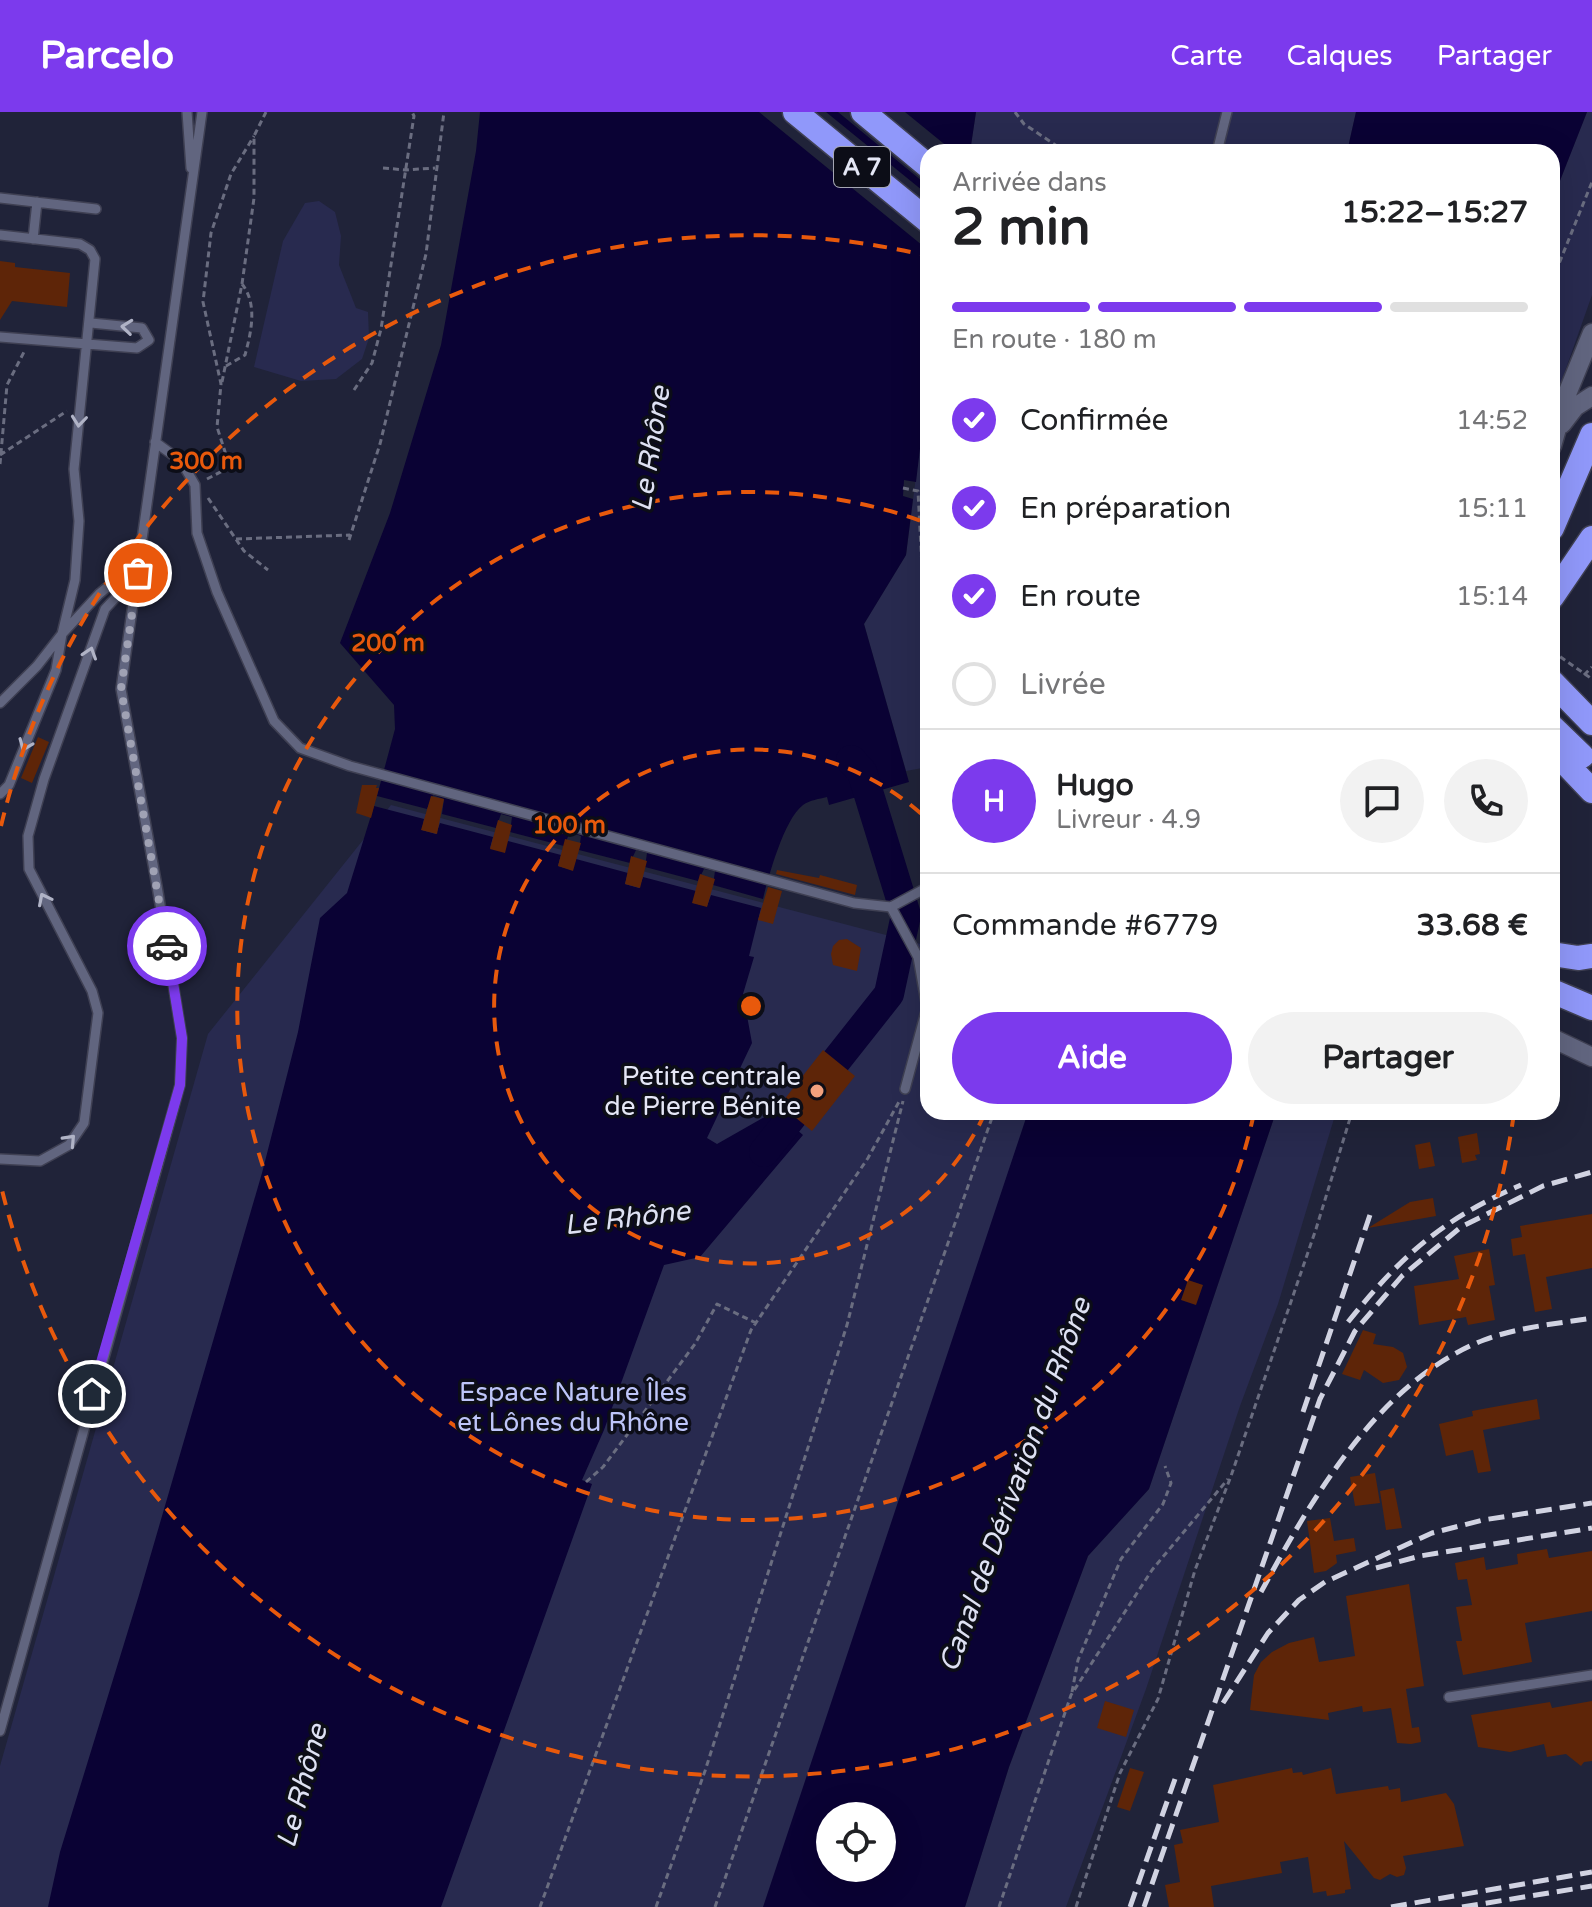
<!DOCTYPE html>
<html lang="fr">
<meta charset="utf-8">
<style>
body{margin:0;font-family:"Varela Round",sans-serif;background:#f2f2f2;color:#202124;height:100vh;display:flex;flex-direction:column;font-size:30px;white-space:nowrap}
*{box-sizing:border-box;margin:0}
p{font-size:26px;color:#757577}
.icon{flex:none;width:44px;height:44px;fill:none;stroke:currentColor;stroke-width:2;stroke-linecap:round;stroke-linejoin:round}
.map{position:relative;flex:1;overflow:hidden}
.sheet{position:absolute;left:920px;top:32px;width:640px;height:976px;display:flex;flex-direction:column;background:#fff;border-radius:24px;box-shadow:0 8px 32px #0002}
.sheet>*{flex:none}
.tools{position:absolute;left:816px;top:1690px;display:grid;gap:16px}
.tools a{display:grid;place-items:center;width:80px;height:80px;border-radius:50%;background:#fff;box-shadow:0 8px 32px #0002;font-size:40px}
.pin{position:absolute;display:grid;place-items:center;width:68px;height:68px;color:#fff;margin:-34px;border:4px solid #fff;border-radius:50%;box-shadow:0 2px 8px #0007}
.courier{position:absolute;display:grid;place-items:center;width:80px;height:80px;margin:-40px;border:6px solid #7c3aed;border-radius:50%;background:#fff;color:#222;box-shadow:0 2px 10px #0007}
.summary em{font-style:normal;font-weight:700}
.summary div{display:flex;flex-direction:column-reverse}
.summary{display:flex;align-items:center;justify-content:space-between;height:136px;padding:0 32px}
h1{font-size:52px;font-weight:700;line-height:60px}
.bar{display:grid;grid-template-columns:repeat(4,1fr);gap:12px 8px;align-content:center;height:96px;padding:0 32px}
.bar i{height:10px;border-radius:6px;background:#e0e0e0}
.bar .selected{background:#7c3aed}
.bar p{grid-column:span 4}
.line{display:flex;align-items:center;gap:20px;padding:0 32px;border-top:2px solid #e0e0e0}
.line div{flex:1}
.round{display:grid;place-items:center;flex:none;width:84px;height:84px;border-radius:42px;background:#f2f2f2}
ol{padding:0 32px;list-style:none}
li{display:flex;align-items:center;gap:24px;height:88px}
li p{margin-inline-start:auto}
li .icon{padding:8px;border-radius:50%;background:#7c3aed;color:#fff;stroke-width:4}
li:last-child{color:#757577}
li i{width:44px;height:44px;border:4px solid #e0e0e0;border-radius:50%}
.cta{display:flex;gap:16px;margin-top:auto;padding:16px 32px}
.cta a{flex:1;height:92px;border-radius:48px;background:#7c3aed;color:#fff;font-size:32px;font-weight:700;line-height:92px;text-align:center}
.cta a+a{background:#f2f2f2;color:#202124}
header{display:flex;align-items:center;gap:48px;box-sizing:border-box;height:112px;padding:0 40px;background:#7c3aed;color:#fff}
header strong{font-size:38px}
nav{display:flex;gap:44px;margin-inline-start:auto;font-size:28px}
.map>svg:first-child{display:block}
.green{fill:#282a4f;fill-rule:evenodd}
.water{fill:#0a0234;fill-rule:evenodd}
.pier{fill:#202339}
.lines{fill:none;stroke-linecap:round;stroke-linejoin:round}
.river{stroke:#0a0234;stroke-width:30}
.building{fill:#5e2508}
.lane-casing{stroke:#3f4053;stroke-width:12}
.street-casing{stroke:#3f4053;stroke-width:21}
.highway-casing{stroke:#3f4053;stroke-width:27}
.path{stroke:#6a6d80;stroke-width:3;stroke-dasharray:6 4;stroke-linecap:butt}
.lane{stroke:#61657f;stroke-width:9}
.street{stroke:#61657f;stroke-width:18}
.highway{stroke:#9098fa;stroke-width:24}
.rail{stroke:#d1d3e2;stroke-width:5;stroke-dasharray:16 8;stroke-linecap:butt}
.oneway{stroke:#b0b3c6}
.done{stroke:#a0a2b4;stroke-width:8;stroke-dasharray:0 14.4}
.route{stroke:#7c3aed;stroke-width:10}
.ring{fill:none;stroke:#e8590c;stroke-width:4;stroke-dasharray:14 10}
.poi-dot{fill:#f2a17e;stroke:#0c0d17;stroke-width:3}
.labels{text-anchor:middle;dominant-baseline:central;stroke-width:7;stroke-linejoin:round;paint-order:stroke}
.shield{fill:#0c0d17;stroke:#a4a6b3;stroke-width:2}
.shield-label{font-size:24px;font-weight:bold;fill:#e5e7f6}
.poi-label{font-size:26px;fill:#e5e7f6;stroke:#0c0d17;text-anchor:end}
.park-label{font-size:26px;fill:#bec5f9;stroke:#0c0d17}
.water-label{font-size:28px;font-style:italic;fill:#dee1f3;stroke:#0c0d17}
.centre{fill:#e8590c;stroke:#0c0d17;stroke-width:4}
.ring-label{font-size:24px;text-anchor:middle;font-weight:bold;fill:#e8590c;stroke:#0c0d17;stroke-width:7;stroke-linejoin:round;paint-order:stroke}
</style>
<header>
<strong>Parcelo</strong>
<nav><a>Carte</a><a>Calques</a><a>Partager</a></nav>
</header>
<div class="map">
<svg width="1592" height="1795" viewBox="0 0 1592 1795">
<rect width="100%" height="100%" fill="#202339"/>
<!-- green -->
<path class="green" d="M976,0H1356L1347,40H970Z
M1587,0H1592V183L1552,296V89Z
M319,89L335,100L341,124L339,153L356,196L368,200L369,226L362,247L336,267L301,269L254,255L283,129L305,91Z
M928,270V655L906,659L864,512L906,443Z
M391,693L928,834V1000H1149L885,1795H0V1654L208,922ZM830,1704H882V1756H830Z
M1276,1000H1336L1278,1192L1240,1294L1146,1577L1066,1795H965L1009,1655L1088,1444L1149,1377Z"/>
<!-- water -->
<path class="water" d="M480,0H976L970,40H928V270L916,370L904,368L903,384L913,387L906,443L864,512L909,670L829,693L827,685C819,687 810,688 803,693C784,707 768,766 763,787L713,773L715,759L704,757L698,769L645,755L647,741L636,738L630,751L579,738L581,724L570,720L564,734L510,720L512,705L501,702L496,716L442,702L444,687L433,683L427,697L377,684L395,617L394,593L340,531L390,401L441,233L476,39Z
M1356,0H1587L1552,89V40H1347Z
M374,694L424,707L422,718L436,722L440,711L493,725L490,736L508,729L561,743L558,754L572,758L576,747L628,761L625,772L639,776L643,765L696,779L693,791L707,794L711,783L761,796L749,844L754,845L743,882L752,931L707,1026L717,1032L775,999L803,1023L700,1145L664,1153L604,1318L582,1368L592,1372L441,1795H48L60,1740L139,1483L262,1061L298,920L320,806L347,781Z
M1028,1000H1276L1149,1377L1088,1444L1009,1655L965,1795H763ZM830,1704H882V1756H830Z"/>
<!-- pier -->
<path class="pier" d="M759,0H826L928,83V138Z
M838,0H905L954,40H928V74Z"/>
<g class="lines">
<!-- river -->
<path class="river" d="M764,1040L889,882L906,803L862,660L851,648"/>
</g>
<!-- building -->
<path class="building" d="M0,149L15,151V155L70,161L67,195L12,189L0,208Z
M38,625L49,630L32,671L21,666Z
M362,673H377L376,676H379L371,706L356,701Z
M431,684L444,687L437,722L421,718Z
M498,708L512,713L505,741L490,737Z
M565,727L581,731L573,759L558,754Z
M631,744L647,749L640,776L625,772Z
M777,758L819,766L820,763L857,773L855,783L776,762Z
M700,762L715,767L707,795L692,791Z
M768,775L782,779L773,812L758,808Z
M847,827L861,836L857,859L833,853L831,842L833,834L839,828Z
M823,938L855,964L812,1019L780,993Z
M1477,1021L1480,1042L1475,1043L1477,1048L1462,1051L1458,1025Z
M1430,1030L1435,1054L1419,1057L1415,1033Z
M1433,1086L1436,1104L1368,1116L1410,1090Z
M1592,1102V1156L1546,1165L1552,1197L1535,1200L1525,1142L1513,1144L1511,1127L1522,1125L1520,1114Z
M1489,1137L1495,1173L1489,1174L1495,1208L1468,1213L1466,1205L1419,1213L1414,1174L1459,1167L1454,1144Z
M1188,1168L1203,1173L1196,1193L1181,1188Z
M1363,1218L1376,1222L1373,1232L1393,1235L1403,1241L1407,1255L1399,1268L1383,1271L1364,1258L1360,1268L1342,1262Z
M1537,1287L1540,1307L1483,1318L1491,1359L1478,1361L1473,1338L1446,1344L1439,1312L1473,1304L1472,1299Z
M1375,1361L1380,1391L1355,1394L1350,1365Z
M1394,1376L1402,1416L1386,1418L1380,1379Z
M1330,1406L1334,1429L1354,1426L1356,1439L1336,1443L1337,1451L1326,1459L1314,1461L1307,1409Z
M1547,1437L1549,1446L1592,1439V1499L1525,1511L1532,1550L1463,1563L1456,1529H1462L1456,1495L1472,1493L1467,1467L1458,1468L1455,1451L1484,1445L1486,1458L1518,1452L1517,1442Z
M1409,1472L1424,1574L1406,1577L1412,1616L1419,1615L1421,1630L1411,1632L1397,1631L1391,1596L1363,1600L1362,1594L1328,1601L1329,1608L1250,1598L1254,1563L1261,1550L1272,1540L1289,1531L1314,1525L1319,1550L1355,1544L1346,1484Z
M1105,1589L1134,1598L1126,1625L1097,1616Z
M1592,1589V1649L1584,1650L1581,1654L1566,1642L1547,1645L1544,1632L1510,1640L1478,1635L1471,1603L1550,1590L1552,1596Z
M1130,1656L1144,1660L1130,1699L1117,1695Z
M1292,1656L1293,1661L1302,1660L1303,1663L1331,1656L1336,1682L1388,1674L1389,1678L1400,1676L1401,1690L1446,1681L1454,1692L1464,1734L1403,1744L1406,1756L1404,1763L1397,1765L1390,1762L1380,1768L1374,1766L1344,1729L1351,1777L1345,1778V1781L1327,1784L1326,1779L1313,1781L1308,1745L1280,1750L1282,1761L1211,1774L1214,1795H1169L1165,1773L1180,1770L1174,1733L1183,1731L1180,1718L1219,1710L1213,1673Z"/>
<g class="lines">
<!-- lane casing -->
<g class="lane-casing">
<path id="lane" d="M187,0L191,56
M1217,40L1227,0
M0,86L96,97
M0,123L80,132L90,138L95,147L74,357L79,409L75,468L62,522L37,554L0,591
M33,127L37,90
M0,225L137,236L149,228L142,216L91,211
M155,330L181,349L195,373L197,421L217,480L274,609L300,636L350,654L854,791L891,795L928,775
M0,682L9,673L56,558L62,522L99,482L121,464L138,461
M891,795L918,845L927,896
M905,977L928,892
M0,1047L40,1049L69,1033L84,1011L98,901L92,879L29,757L28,724L44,667L105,497L119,482L135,481
M1449,1585L1592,1563
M0,1619L180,973L182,926L157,774L121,577L202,0"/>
</g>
<!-- street casing -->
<g class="street-casing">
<path id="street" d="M1562,312L1575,295L1592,284
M1552,334L1567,282L1592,221
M1552,926L1592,945"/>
</g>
<!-- highway casing -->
<g class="highway-casing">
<path id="highway" d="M795,0L928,109
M863,0L928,54
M1552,416L1592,323
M1552,485L1592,426
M1552,570L1592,611
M1552,615L1582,644
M1552,637L1592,679
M1552,842L1578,846L1592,844
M1552,879L1592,896"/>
</g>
<!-- path -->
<path class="path" d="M1015,0L1024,12L1066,40
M1304,40L1306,34
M383,56L406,58L435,56
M1552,169L1592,70
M226,254L245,243C251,221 258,192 242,172
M222,270L242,172L254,86V24L266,0
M354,278L372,251L381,217L414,4L412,0
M0,343L67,299
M0,352L7,273L25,238
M207,367L230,355L217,315L221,272L203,190L211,121L231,62L254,24
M903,376L918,379L922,455L928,478
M208,386L244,439L268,458
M236,427L350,423
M349,428L380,332L426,142L444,0
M1552,539L1592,567
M928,541V549
M1584,563L1592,555
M586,1370L603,1355L695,1232L717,1192L756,1211
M1072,1580L1078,1548L1121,1447L1163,1392L1171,1371L1165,1354
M540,1795L751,1218L868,1046L900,988
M656,1795L705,1659L847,1213L903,989
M715,1795L994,1000
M999,1795L1071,1583L1152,1458L1228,1367
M1076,1795L1120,1661L1158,1587L1195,1458L1231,1364L1316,1117L1352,1000"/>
<!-- lane -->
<use href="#lane" class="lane"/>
<!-- street -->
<use href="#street" class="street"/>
<!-- highway -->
<use href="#highway" class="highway"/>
<!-- rail -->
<path class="rail" d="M1348,1210C1401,1144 1442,1107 1521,1073
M1303,1300L1372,1097
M1376,1456L1420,1444L1592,1416
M1261,1480C1312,1386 1379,1269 1484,1228C1518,1215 1556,1212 1592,1206
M1223,1591L1268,1521L1299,1488L1325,1470L1432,1421L1483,1408L1592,1391
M1130,1795L1175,1667
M1144,1795L1320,1287L1355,1219L1402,1164L1461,1115L1543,1074L1592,1060
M1391,1795L1592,1760
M1462,1795L1592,1774"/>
</g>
<!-- one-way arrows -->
<defs><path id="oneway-chevron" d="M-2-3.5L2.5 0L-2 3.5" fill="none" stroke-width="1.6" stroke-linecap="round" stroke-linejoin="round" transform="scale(2)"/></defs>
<g class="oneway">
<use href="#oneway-chevron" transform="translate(127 215) rotate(-174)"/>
<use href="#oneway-chevron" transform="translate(79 309) rotate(96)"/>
<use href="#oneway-chevron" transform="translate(90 541) rotate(-72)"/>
<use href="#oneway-chevron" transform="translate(25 633) rotate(112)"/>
<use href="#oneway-chevron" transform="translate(44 787) rotate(-117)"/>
<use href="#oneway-chevron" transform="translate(70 1028) rotate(-47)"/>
</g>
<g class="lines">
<!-- done -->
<path class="done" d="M138,461L121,577L167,834"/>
<!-- route -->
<path class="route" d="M92,1282L180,973L182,926L167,834"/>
</g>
<!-- distance rings -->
<g class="ring">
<path d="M985 1001A257 257 0 1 1 928 708"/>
<path d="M1254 1001A514 514 0 1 1 927 411"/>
<path d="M1514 1001A771 771 0 0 1 1 1074M1 714A771 771 0 0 1 924 143"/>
</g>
<!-- markers -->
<circle class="poi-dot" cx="817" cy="979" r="8"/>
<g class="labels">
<!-- shield labels -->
<rect class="shield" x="834" y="35" width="56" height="40" rx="6"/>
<g class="shield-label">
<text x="862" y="55">A 7</text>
</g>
<!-- poi labels -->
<g class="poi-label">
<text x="801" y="964">Petite centrale<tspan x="801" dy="30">de Pierre Bénite</tspan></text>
</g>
<!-- park labels -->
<g class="park-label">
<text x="573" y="1280">Espace Nature Îles<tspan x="573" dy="30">et Lônes du Rhône</tspan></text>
</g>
<!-- water labels -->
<g class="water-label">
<text transform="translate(651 337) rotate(-81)">Le Rhône</text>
<text transform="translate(627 1106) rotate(-7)">Le Rhône</text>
<text transform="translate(1015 1373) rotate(-70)">Canal de Dérivation du Rhône</text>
<text transform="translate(302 1674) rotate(-75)">Le Rhône</text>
</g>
</g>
<circle cx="751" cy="894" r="12" class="centre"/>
<g class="ring-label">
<text x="206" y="357">300 m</text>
<text x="388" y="539">200 m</text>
<text x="569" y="721">100 m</text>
</g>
</svg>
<div class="tools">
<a><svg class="icon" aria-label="locate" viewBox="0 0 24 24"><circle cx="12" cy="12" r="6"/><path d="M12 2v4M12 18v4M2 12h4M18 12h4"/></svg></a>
</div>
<div class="pin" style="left:138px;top:461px;background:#ea580c"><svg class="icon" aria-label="bag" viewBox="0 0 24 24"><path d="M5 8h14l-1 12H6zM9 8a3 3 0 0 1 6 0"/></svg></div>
<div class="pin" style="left:92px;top:1282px;background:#1f2937"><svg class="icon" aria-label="home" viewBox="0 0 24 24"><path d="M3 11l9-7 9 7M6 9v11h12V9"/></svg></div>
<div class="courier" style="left:167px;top:834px"><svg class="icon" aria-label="car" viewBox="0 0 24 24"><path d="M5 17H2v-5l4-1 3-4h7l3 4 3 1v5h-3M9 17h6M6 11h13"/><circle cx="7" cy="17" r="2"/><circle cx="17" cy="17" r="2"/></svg></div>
<section class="sheet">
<div class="summary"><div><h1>2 min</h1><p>Arrivée dans</p></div><em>15:22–15:27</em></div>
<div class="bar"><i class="selected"></i><i class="selected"></i><i class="selected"></i><i></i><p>En route · 180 m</p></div>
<ol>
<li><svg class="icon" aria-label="check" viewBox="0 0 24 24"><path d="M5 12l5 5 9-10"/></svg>Confirmée<p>14:52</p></li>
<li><svg class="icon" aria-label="check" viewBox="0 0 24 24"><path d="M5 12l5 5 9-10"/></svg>En préparation<p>15:11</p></li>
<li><svg class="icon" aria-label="check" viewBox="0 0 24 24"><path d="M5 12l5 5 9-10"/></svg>En route<p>15:14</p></li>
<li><i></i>Livrée</li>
</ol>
<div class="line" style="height:144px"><b class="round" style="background:#7c3aed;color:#fff">H</b><div><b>Hugo</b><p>Livreur · 4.9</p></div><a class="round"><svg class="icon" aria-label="chat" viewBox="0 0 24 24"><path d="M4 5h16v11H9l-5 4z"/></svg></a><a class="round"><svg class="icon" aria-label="phone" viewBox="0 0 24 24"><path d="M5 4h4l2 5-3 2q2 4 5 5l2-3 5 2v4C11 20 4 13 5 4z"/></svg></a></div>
<div class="line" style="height:104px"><div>Commande #6779</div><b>33.68 €</b></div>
<div class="cta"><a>Aide</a><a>Partager</a></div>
</section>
</div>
